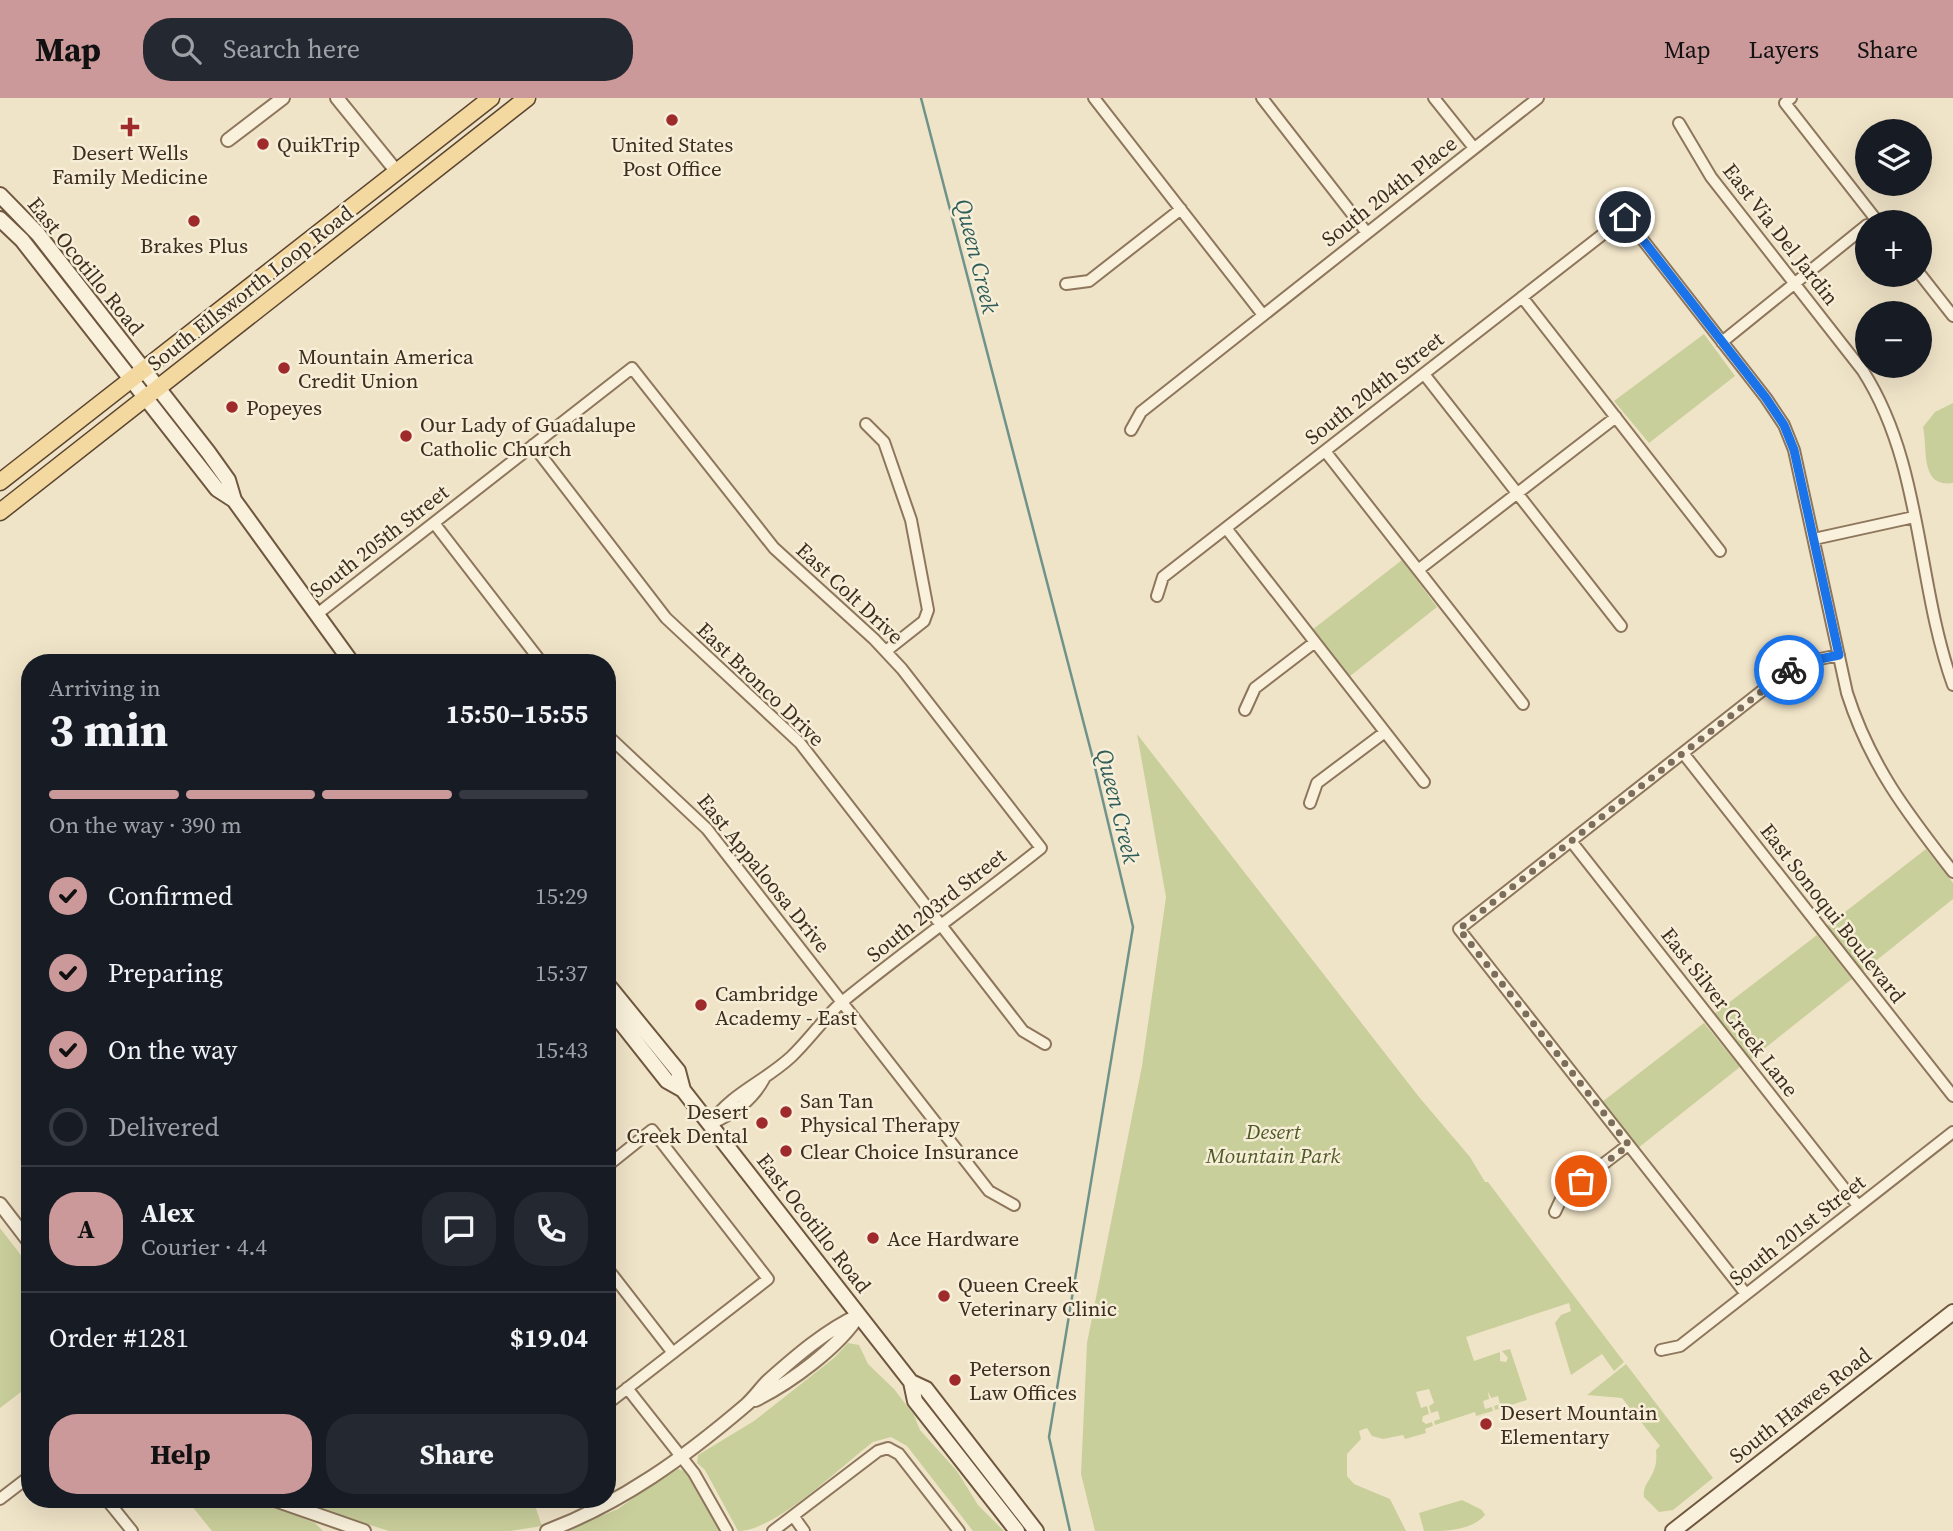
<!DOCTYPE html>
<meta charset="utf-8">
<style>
body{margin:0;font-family:"Source Serif 4",serif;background:#242831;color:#f1f3f6;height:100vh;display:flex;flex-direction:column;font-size:26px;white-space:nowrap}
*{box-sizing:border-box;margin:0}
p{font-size:23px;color:#9ea1a6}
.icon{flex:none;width:38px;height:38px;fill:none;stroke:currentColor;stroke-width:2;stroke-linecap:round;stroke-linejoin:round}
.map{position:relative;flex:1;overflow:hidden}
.side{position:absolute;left:21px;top:556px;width:595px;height:854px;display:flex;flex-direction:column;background:#171b24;border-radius:28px;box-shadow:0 7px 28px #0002}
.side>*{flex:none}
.controls{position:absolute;left:1855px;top:21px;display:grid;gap:14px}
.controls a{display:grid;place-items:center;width:77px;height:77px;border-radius:50%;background:#171b24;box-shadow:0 7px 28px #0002;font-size:35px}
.pin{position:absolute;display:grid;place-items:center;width:60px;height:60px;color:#fff;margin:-30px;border:4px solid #fff;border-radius:50%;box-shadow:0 2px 7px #0007}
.courier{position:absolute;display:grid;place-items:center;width:70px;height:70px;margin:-35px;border:5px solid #1a73e8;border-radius:50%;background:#fff;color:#222;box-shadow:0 2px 9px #0007}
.overview em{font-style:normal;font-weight:700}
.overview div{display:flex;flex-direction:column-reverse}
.overview{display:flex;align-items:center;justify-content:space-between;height:119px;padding:0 28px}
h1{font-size:46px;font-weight:700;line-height:52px}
.bar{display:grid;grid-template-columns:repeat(4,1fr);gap:10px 7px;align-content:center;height:84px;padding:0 28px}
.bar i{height:9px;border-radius:5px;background:#363941}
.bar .selected{background:#cc999b}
.bar p{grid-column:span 4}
.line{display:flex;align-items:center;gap:18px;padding:0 28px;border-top:2px solid #363941}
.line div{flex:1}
.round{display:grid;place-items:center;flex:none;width:74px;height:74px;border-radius:28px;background:#242831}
ol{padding:0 28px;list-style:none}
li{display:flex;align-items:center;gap:21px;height:77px}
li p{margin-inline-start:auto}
li .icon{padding:7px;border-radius:50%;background:#cc999b;color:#111;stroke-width:4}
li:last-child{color:#9ea1a6}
li i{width:38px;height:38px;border:4px solid #363941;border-radius:50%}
.action{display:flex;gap:14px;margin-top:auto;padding:14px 28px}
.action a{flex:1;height:80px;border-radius:28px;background:#cc999b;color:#111;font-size:28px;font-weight:700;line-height:80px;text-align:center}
.action a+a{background:#242831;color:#f1f3f6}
header{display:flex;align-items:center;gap:42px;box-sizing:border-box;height:98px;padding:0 35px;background:#cc999b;color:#111}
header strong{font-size:33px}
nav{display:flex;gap:38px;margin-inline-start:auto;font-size:24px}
.search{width:490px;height:63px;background:#242831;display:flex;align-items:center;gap:18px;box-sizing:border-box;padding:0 24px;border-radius:28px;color:#9ea1a6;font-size:26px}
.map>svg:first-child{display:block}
.green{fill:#c9cf9b}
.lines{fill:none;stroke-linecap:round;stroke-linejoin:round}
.stream{stroke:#6f938a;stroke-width:2.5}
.minor-casing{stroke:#8d765c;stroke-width:14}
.tertiary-casing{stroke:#8d765c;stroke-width:16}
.secondary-casing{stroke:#6f573f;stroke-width:18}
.primary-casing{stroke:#5b4430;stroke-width:19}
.minor{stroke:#faf1dc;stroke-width:10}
.tertiary{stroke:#faf1dc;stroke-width:12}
.secondary{stroke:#faf1dc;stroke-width:14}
.primary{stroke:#f3d9a0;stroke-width:16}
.done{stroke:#7c6e5b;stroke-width:7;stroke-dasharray:0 12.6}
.route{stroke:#1a73e8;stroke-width:9}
.poi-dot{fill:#9e2a2b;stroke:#f7eed8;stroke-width:2.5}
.labels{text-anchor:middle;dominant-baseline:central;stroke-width:5;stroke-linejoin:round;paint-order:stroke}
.poi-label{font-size:21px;fill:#3d2e20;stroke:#f7eed8;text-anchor:start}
.street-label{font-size:21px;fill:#3d2e20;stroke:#f7eed8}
.park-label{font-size:21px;font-style:italic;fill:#4d5a26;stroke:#f7eed8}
.water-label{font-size:23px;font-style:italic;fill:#2f5d5a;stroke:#f7eed8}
</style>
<header>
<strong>Map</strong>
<div class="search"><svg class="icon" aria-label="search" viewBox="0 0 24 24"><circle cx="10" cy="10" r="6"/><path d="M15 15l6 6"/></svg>Search here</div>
<nav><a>Map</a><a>Layers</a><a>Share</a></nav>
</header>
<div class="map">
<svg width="1953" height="1433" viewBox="0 0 1953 1433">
<rect width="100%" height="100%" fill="#f0e4c8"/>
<!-- green -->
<path class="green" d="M1704,236L1735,278L1649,345L1614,303Z
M1953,305V385C1919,390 1928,350 1923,329L1935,314Z
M1402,462L1437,509L1349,579L1312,532Z
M1137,636L1419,999L1470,1059L1485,1084H1488L1624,1264L1614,1273L1602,1256L1571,1277L1555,1225L1561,1217L1571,1213L1569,1205L1466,1239L1474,1263L1500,1254V1263L1506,1264L1508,1260L1502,1253L1510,1251L1527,1302L1495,1312L1494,1308L1500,1306L1498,1298L1491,1300L1488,1293L1489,1301L1483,1303L1485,1311L1492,1309L1493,1313L1476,1318L1475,1314L1435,1327L1434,1323L1440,1321L1438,1313L1431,1315L1429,1308L1434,1305L1429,1291L1416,1294L1421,1310L1427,1308L1429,1316L1423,1318L1422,1323L1426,1326L1432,1324L1433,1328L1425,1331L1426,1335L1405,1341L1403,1337L1383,1341L1372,1338L1367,1330L1359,1333L1361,1341L1347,1356V1378L1354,1386L1390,1401L1406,1433H1095L1081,1376L1087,1245L1142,968L1166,799Z
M1926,751L1953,785V801L1862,874L1827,828Z
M1817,837L1852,881L1750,962L1714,916Z
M1704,925L1740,969L1638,1050L1602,1004Z
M0,1130L30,1169V1287L0,1310Z
M848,1245L859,1247L868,1266L894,1291L914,1317L920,1332L957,1373L978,1407L1004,1433H973L907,1348L891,1339L873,1344C841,1368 776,1433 738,1433L705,1372L697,1365L698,1357L754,1323L834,1260Z
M1626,1266L1713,1380L1673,1412L1659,1414L1644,1399C1642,1382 1659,1380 1656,1352L1660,1348L1622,1300L1587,1297Z
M675,1370C698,1373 711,1415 721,1433H565L618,1411Z
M187,1402H258L315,1425L323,1433H212Z
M291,1402H533L542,1428L510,1433H389Z
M1462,1402L1482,1412L1485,1417C1471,1433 1446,1433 1424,1433L1419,1415Z"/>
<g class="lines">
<!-- stream -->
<path class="stream" d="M921,0L1092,657L1133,829L1049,1339L1070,1433"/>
<!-- minor casing -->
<g class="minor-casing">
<path id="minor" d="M1094,0L1263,217
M1262,0L1367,135
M1434,0L1474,50
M1791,0L1785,5L1878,124
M1679,25L1711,79L1863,273C1923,367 1916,484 1953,587
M1920,176L1953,218
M1066,186L1089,183L1181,111
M1522,199L1720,453
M1722,244L1867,127
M1424,276L1621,528
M866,326L884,344L911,422L928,512L924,523L886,553
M1131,332L1141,314L1538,0
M533,347L666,520L800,645L1023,933L1045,946
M1325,353L1523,606
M434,425L542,565
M1226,430L1424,684
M1814,441L1914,419
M1418,472L1616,319
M1157,498L1163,479L1625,119L1766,300L1784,327L1794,352L1847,595C1870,667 1907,715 1953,774
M316,517L632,270L774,450L874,541L902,571L1041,750C976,802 907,851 842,904C823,921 809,942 791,959C764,984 731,995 710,1026
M1245,612L1255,590L1315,544
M607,637L707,731L989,1093L1014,1107
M1683,655L1953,998
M1310,705L1317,685L1385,634
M1571,743L1858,1108
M711,1026C734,1015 752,1003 764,981
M607,1068L652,1032L768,1181L607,1306
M1555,1114L1563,1097L1628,1047
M607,1170L673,1255
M1746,1196L1459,831L1796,566L1839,557
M1661,1252L1680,1248L1953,1034
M627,1290L694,1375L727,1433
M0,1401L30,1378
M107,1402L132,1433
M794,1419L804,1433
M773,1433L878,1353L888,1350L899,1356L959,1433"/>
</g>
<!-- tertiary casing -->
<g class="tertiary-casing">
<path id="tertiary" d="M337,0L397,74
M228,42L283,0
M0,1106L30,1145
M755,1302C790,1285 839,1249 859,1217
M275,1402L364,1433
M547,1433C622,1405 685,1359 746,1307C754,1300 760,1291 768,1283C795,1259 826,1232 859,1217"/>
</g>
<!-- secondary casing -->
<g class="secondary-casing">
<path id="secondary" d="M0,97L38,136L208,354L228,382L234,402L352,565
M0,121L22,142L217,391L234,402
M607,886L678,973L683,992L911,1284L915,1303L1017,1433
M607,907L667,983L683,992
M911,1284L926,1291L1036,1433
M1673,1433L1953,1214"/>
</g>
<!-- primary casing -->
<g class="primary-casing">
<path id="primary" d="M0,384L491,0
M0,414L527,0"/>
</g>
<!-- minor -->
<use href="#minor" class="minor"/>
<!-- tertiary -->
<use href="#tertiary" class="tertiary"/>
<!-- secondary -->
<use href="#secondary" class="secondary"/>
<!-- primary -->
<use href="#primary" class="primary"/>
</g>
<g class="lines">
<!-- done -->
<path class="done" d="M1581,1083L1629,1047L1459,831L1789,572"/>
<!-- route -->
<path class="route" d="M1625,119L1766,300L1784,327L1794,352L1839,557L1796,566L1789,572"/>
</g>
<!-- markers -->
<g class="poi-dot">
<circle cx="672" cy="22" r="7"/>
<path d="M126.5 18.5h7v7h7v7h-7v7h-7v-7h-7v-7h7z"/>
<circle cx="263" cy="46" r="7"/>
<circle cx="194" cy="123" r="7"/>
<circle cx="284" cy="270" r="7"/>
<circle cx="232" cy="309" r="7"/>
<circle cx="406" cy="338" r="7"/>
<circle cx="701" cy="907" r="7"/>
<circle cx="786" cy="1014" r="7"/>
<circle cx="762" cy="1025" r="7"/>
<circle cx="786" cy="1053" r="7"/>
<circle cx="873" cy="1140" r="7"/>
<circle cx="944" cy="1198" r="7"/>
<circle cx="955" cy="1282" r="7"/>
<circle cx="1486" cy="1326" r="7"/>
</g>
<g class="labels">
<!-- poi labels -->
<g class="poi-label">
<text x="277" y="46">QuikTrip</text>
<text x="672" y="46" text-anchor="middle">United States<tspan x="672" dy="24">Post Office</tspan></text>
<text x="130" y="54" text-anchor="middle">Desert Wells<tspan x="130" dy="24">Family Medicine</tspan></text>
<text x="194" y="147" text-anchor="middle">Brakes Plus</text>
<text x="298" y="258">Mountain America<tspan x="298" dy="24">Credit Union</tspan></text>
<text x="246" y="309">Popeyes</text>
<text x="420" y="326">Our Lady of Guadalupe<tspan x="420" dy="24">Catholic Church</tspan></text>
<text x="715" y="895">Cambridge<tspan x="715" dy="24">Academy - East</tspan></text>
<text x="800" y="1002">San Tan<tspan x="800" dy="24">Physical Therapy</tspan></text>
<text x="748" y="1013" text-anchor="end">Desert<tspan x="748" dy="24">Creek Dental</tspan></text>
<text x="800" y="1053">Clear Choice Insurance</text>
<text x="887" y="1140">Ace Hardware</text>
<text x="958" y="1186">Queen Creek<tspan x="958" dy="24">Veterinary Clinic</tspan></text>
<text x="969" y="1270">Peterson<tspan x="969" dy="24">Law Offices</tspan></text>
<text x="1500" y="1314">Desert Mountain<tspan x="1500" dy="24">Elementary</tspan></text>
</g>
<!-- street labels -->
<g class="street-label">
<text transform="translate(1389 93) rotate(-38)">South 204th Place</text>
<text transform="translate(1781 136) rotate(52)">East Via Del Jardin</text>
<text transform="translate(86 168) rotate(51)">East Ocotillo Road</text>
<text transform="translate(250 190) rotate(-38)">South Ellsworth Loop Road</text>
<text transform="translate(1374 290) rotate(-38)">South 204th Street</text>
<text transform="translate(379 443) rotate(-38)">South 205th Street</text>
<text transform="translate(850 495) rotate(43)">East Colt Drive</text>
<text transform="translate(761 586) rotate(44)">East Bronco Drive</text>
<text transform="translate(764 775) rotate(51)">East Appaloosa Drive</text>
<text transform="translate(936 807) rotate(-38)">South 203rd Street</text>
<text transform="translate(1833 815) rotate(52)">East Sonoqui Boulevard</text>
<text transform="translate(1730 914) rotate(52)">East Silver Creek Lane</text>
<text transform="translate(814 1125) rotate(52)">East Ocotillo Road</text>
<text transform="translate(1797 1132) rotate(-38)">South 201st Street</text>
<text transform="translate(1800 1307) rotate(-38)">South Hawes Road</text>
</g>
<!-- park labels -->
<g class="park-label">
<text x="1273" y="1033">Desert<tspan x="1273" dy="24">Mountain Park</tspan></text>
</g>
<!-- water labels -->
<g class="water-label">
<text transform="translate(977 158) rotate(76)">Queen Creek</text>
<text transform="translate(1118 708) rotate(76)">Queen Creek</text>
</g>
</g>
</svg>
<div class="controls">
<a><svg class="icon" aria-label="layers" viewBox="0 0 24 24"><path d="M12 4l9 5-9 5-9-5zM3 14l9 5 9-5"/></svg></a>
<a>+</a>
<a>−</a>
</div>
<div class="pin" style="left:1581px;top:1083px;background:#ea580c"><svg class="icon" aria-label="bag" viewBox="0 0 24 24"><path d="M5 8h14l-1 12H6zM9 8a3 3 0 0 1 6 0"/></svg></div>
<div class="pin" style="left:1625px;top:119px;background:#1f2937"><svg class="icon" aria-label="home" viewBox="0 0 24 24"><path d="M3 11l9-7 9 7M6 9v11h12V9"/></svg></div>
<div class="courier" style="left:1789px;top:572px"><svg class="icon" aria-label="bike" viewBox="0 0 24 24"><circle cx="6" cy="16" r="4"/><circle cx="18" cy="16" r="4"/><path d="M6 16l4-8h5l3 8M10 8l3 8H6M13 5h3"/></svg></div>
<section class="side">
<div class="overview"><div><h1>3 min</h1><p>Arriving in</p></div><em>15:50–15:55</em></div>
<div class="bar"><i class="selected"></i><i class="selected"></i><i class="selected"></i><i></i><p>On the way · 390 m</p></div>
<ol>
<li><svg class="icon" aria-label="check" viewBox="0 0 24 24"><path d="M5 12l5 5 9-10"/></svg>Confirmed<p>15:29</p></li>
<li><svg class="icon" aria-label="check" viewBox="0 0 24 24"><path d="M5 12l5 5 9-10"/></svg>Preparing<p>15:37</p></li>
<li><svg class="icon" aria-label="check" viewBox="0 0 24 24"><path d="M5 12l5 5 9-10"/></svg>On the way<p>15:43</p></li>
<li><i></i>Delivered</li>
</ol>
<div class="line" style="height:126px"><b class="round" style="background:#cc999b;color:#111">A</b><div><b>Alex</b><p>Courier · 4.4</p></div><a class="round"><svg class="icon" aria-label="chat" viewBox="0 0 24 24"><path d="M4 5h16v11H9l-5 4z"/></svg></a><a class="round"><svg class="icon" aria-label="phone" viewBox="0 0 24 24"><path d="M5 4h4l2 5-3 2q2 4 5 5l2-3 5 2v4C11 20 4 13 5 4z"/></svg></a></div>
<div class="line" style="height:91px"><div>Order #1281</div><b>$19.04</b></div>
<div class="action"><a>Help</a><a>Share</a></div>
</section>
</div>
